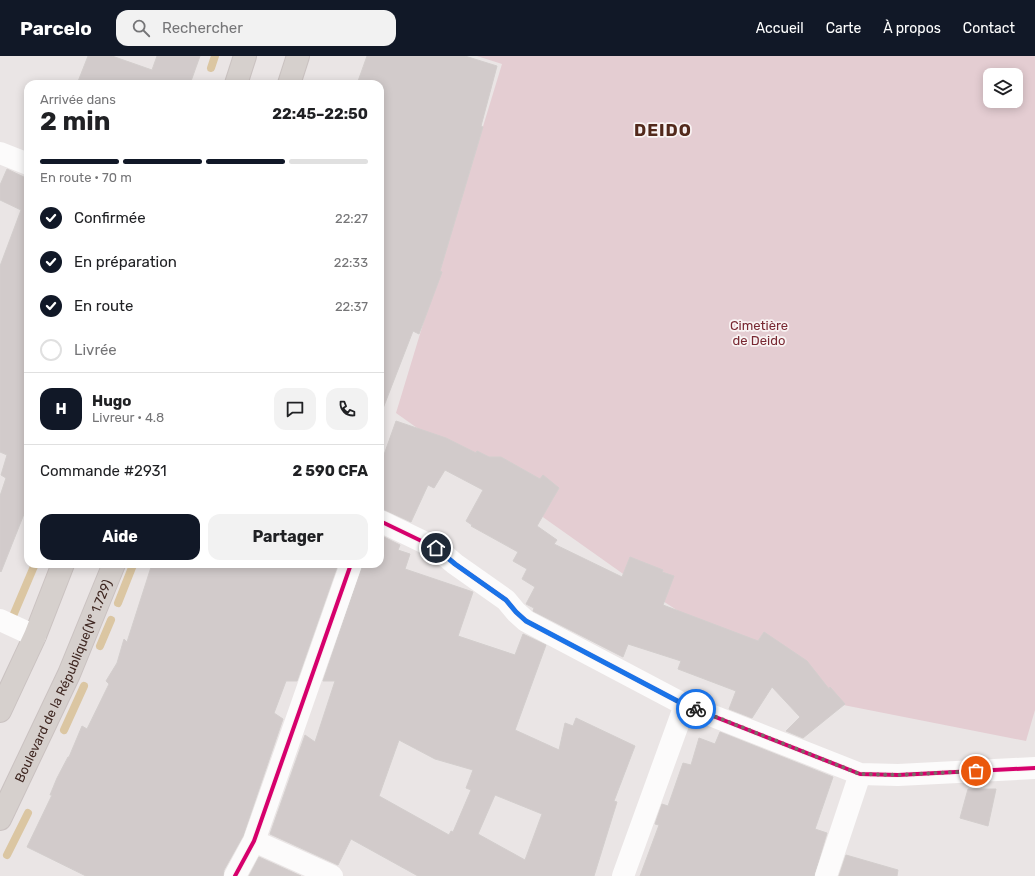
<!DOCTYPE html>
<html lang="fr">
<meta charset="utf-8">
<style>
body{margin:0;font-family:Rubik,sans-serif;background:#f2f2f2;color:#202124;height:100vh;display:flex;flex-direction:column;font-size:15px;white-space:nowrap}
*{box-sizing:border-box;margin:0}
p{font-size:13px;color:#757577}
.icon{flex:none;width:22px;height:22px;fill:none;stroke:currentColor;stroke-width:2;stroke-linecap:round;stroke-linejoin:round}
.map{position:relative;flex:1;overflow:hidden}
.drawer{position:absolute;left:24px;top:24px;width:360px;height:488px;display:flex;flex-direction:column;background:#fff;border-radius:12px;box-shadow:0 2px 10px #0003}
.drawer>*{flex:none}
.controls{position:absolute;left:983px;top:12px;display:grid;gap:8px}
.controls a{display:grid;place-items:center;width:40px;height:40px;border-radius:8px;background:#fff;box-shadow:0 2px 10px #0003;font-size:20px}
.pin{position:absolute;display:grid;place-items:center;width:34px;height:34px;color:#fff;margin:-17px;border:2px solid #fff;border-radius:50%;box-shadow:0 1px 4px #0007}
.courier{position:absolute;display:grid;place-items:center;width:40px;height:40px;margin:-20px;border:3px solid #1a73e8;border-radius:50%;background:#fff;color:#222;box-shadow:0 1px 5px #0007}
.overview em{font-style:normal;font-weight:700}
.overview div{display:flex;flex-direction:column-reverse}
.overview{display:flex;align-items:center;justify-content:space-between;height:68px;padding:0 16px}
h1{font-size:26px;font-weight:700;line-height:30px}
.bar{display:grid;grid-template-columns:repeat(4,1fr);gap:6px 4px;align-content:center;height:48px;padding:0 16px}
.bar i{height:5px;border-radius:3px;background:#e0e0e0}
.bar .selected{background:#111827}
.bar p{grid-column:span 4}
.line{display:flex;align-items:center;gap:10px;padding:0 16px;border-top:1px solid #e0e0e0}
.line div{flex:1}
.round{display:grid;place-items:center;flex:none;width:42px;height:42px;border-radius:12px;background:#f2f2f2}
ol{padding:0 16px;list-style:none}
li{display:flex;align-items:center;gap:12px;height:44px}
li p{margin-inline-start:auto}
li .icon{padding:4px;border-radius:50%;background:#111827;color:#fff;stroke-width:4}
li:last-child{color:#757577}
li i{width:22px;height:22px;border:2px solid #e0e0e0;border-radius:50%}
.button{display:flex;gap:8px;margin-top:auto;padding:8px 16px}
.button a{flex:1;height:46px;border-radius:12px;background:#111827;color:#fff;font-size:16px;font-weight:700;line-height:46px;text-align:center}
.button a+a{background:#f2f2f2;color:#202124}
header{display:flex;align-items:center;gap:24px;box-sizing:border-box;height:56px;padding:0 20px;background:#111827;color:#fff}
header strong{font-size:19px}
nav{display:flex;gap:22px;margin-inline-start:auto;font-size:14px}
.search{width:280px;height:36px;background:#f2f2f2;display:flex;align-items:center;gap:10px;box-sizing:border-box;padding:0 14px;border-radius:12px;color:#757577;font-size:15px}
.map>svg:first-child{display:block}
.green{fill:#e4cdd2;fill-rule:evenodd}
.lines{fill:none;stroke-linecap:round;stroke-linejoin:round}
.stream{stroke:#dbc6a2;stroke-width:8}
.building{fill:#d2cbcb;stroke:#d3cecd;fill-rule:evenodd}
.major-casing{stroke:#cac2c1;stroke-width:24}
.minor{stroke:#fcfbfb;stroke-width:22}
.major{stroke:#d6d0cd;stroke-width:22}
.cycleway-casing{stroke:#f9f3f3;stroke-width:6}
.cycleway{stroke:#d6006c;stroke-width:4}
.done{stroke:#7b6a66;stroke-width:4;stroke-dasharray:0 7.2}
.route{stroke:#1a73e8;stroke-width:5}
.labels{text-anchor:middle;dominant-baseline:central;stroke-width:3.5;stroke-linejoin:round;paint-order:stroke}
.park-label{font-size:13px;fill:#782832;stroke:#f9f3f3}
.street-label{font-size:13px;fill:#3f2721;stroke:#f9f3f3}
.district-label{font-size:17px;font-weight:bold;letter-spacing:1px;fill:#52291b;stroke:#f9f3f3}
</style>
<header>
<strong>Parcelo</strong>
<div class="search"><svg class="icon" aria-label="search" viewBox="0 0 24 24"><circle cx="10" cy="10" r="6"/><path d="M15 15l6 6"/></svg>Rechercher</div>
<nav><a>Accueil</a><a>Carte</a><a>À propos</a><a>Contact</a></nav>
</header>
<div class="map">
<svg width="1035" height="820" viewBox="0 0 1035 820">
<rect width="100%" height="100%" fill="#eae5e5"/>
<!-- green -->
<path class="green" d="M477,0H1035V654L1026,685L813,643L643,532L396,357L502,8ZM990,19H1016V45H990Z"/>
<g class="lines">
<!-- stream -->
<path class="stream" d="M211,12L215,0
M118,547L133,509
M10,567L35,508
M100,590L111,564
M64,674L84,630
M7,799L28,757"/>
</g>
<!-- building -->
<path class="building" d="M88,0H112L152,14L157,0H200L190,28H77Z
M367,0H465L497,10L481,70L483,71L440,215L442,216L419,278L413,275L382,355H380V28H357Z
M7,113L28,123V448L1,516L0,515V440L6,422L1,419L7,399L0,396V210L21,154L0,144V129Z
M396,365L446,382L476,397L477,395L489,401H501L540,423L543,419L559,432L537,470L557,484L554,488L622,521L630,501L663,514L662,516L674,520L663,549L758,585L764,576L807,605L829,633L830,631L845,648L803,682L786,675L800,661L772,631L752,662L729,653L736,635L678,613L681,605L628,588L623,601L533,555L534,552L526,548L535,531L522,523L527,513L513,505L518,496L471,470L472,469L466,465L483,434L445,414L434,432L428,429L411,466L385,454L380,453V410Z
M380,479L400,489L398,494L410,498L405,513L473,536L458,580L515,599L523,578L546,589L515,674L559,694L565,667L573,670L576,662L635,690L614,745L617,746L594,820H418L351,783L338,809L270,778L305,679L315,686L335,625H323L363,508H380ZM399,684L435,703L473,714L466,732L471,734L453,776L451,775L449,779L379,740ZM495,739L542,758L525,804L478,778Z
M152,508H338L297,625H286L274,657L283,663L243,780L224,814L223,820H86L27,791L52,739H50L57,722L68,701H69L82,670L87,673L109,628L106,625L117,607L124,583L127,586Z
M720,676L833,721L815,773L827,777L814,820H640L659,769L655,768L662,748L668,750L683,707L691,709L699,682L715,688Z
M968,733H996L988,770L960,762Z
M846,799L898,814L897,820H839Z
M259,801L301,820H249Z"/>
<g class="lines">
<!-- major casing -->
<g class="major-casing">
<g id="major">
<path d="M236,28L245,0"/>
<path d="M289,28L298,0"/>
<path d="M0,655L35,580L63,508"/>
<path id="s1" d="M0,763L69,618L114,508"/>
</g>
</g>
<!-- minor -->
<path class="minor" d="M0,97L28,108
M380,465L436,492L455,508L506,544L516,556L526,565L685,649L860,718L898,719L1035,712
M0,564L35,580
M254,785L332,820
M235,820L254,785L351,508
M623,820L685,649
M826,820L860,718"/>
<!-- major -->
<use href="#major" class="major"/>
<!-- cycleway casing -->
<g class="cycleway-casing">
<path id="cycleway" d="M380,465L436,492L455,508L506,544L516,556L526,565L685,649L860,718L898,719L1035,712
M235,820L254,785L351,508"/>
</g>
<!-- cycleway -->
<use href="#cycleway" class="cycleway"/>
</g>
<g class="lines">
<!-- done -->
<path class="done" d="M696,653L860,718L898,719L976,715"/>
<!-- route -->
<path class="route" d="M436,492L455,508L506,544L516,556L526,565L685,649L696,653"/>
</g>
<g class="labels">
<!-- park labels -->
<g class="park-label">
<text x="759" y="269">Cimetière<tspan x="759" dy="15">de Deido</tspan></text>
</g>
<!-- street labels -->
<g class="street-label">
<text stroke="none"><textPath href="#s1" startOffset="152">Boulevard de la République(N° 1.729)</textPath></text>
</g>
<!-- district labels -->
<g class="district-label">
<text x="663" y="74">DEIDO</text>
</g>
</g>
</svg>
<div class="controls">
<a><svg class="icon" aria-label="layers" viewBox="0 0 24 24"><path d="M12 4l9 5-9 5-9-5zM3 14l9 5 9-5"/></svg></a>
</div>
<div class="pin" style="left:976px;top:715px;background:#ea580c"><svg class="icon" aria-label="bag" viewBox="0 0 24 24"><path d="M5 8h14l-1 12H6zM9 8a3 3 0 0 1 6 0"/></svg></div>
<div class="pin" style="left:436px;top:492px;background:#1f2937"><svg class="icon" aria-label="home" viewBox="0 0 24 24"><path d="M3 11l9-7 9 7M6 9v11h12V9"/></svg></div>
<div class="courier" style="left:696px;top:653px"><svg class="icon" aria-label="bike" viewBox="0 0 24 24"><circle cx="6" cy="16" r="4"/><circle cx="18" cy="16" r="4"/><path d="M6 16l4-8h5l3 8M10 8l3 8H6M13 5h3"/></svg></div>
<section class="drawer">
<div class="overview"><div><h1>2 min</h1><p>Arrivée dans</p></div><em>22:45–22:50</em></div>
<div class="bar"><i class="selected"></i><i class="selected"></i><i class="selected"></i><i></i><p>En route · 70 m</p></div>
<ol>
<li><svg class="icon" aria-label="check" viewBox="0 0 24 24"><path d="M5 12l5 5 9-10"/></svg>Confirmée<p>22:27</p></li>
<li><svg class="icon" aria-label="check" viewBox="0 0 24 24"><path d="M5 12l5 5 9-10"/></svg>En préparation<p>22:33</p></li>
<li><svg class="icon" aria-label="check" viewBox="0 0 24 24"><path d="M5 12l5 5 9-10"/></svg>En route<p>22:37</p></li>
<li><i></i>Livrée</li>
</ol>
<div class="line" style="height:72px"><b class="round" style="background:#111827;color:#fff">H</b><div><b>Hugo</b><p>Livreur · 4.8</p></div><a class="round"><svg class="icon" aria-label="chat" viewBox="0 0 24 24"><path d="M4 5h16v11H9l-5 4z"/></svg></a><a class="round"><svg class="icon" aria-label="phone" viewBox="0 0 24 24"><path d="M5 4h4l2 5-3 2q2 4 5 5l2-3 5 2v4C11 20 4 13 5 4z"/></svg></a></div>
<div class="line" style="height:52px"><div>Commande #2931</div><b>2 590 CFA</b></div>
<div class="button"><a>Aide</a><a>Partager</a></div>
</section>
</div>
